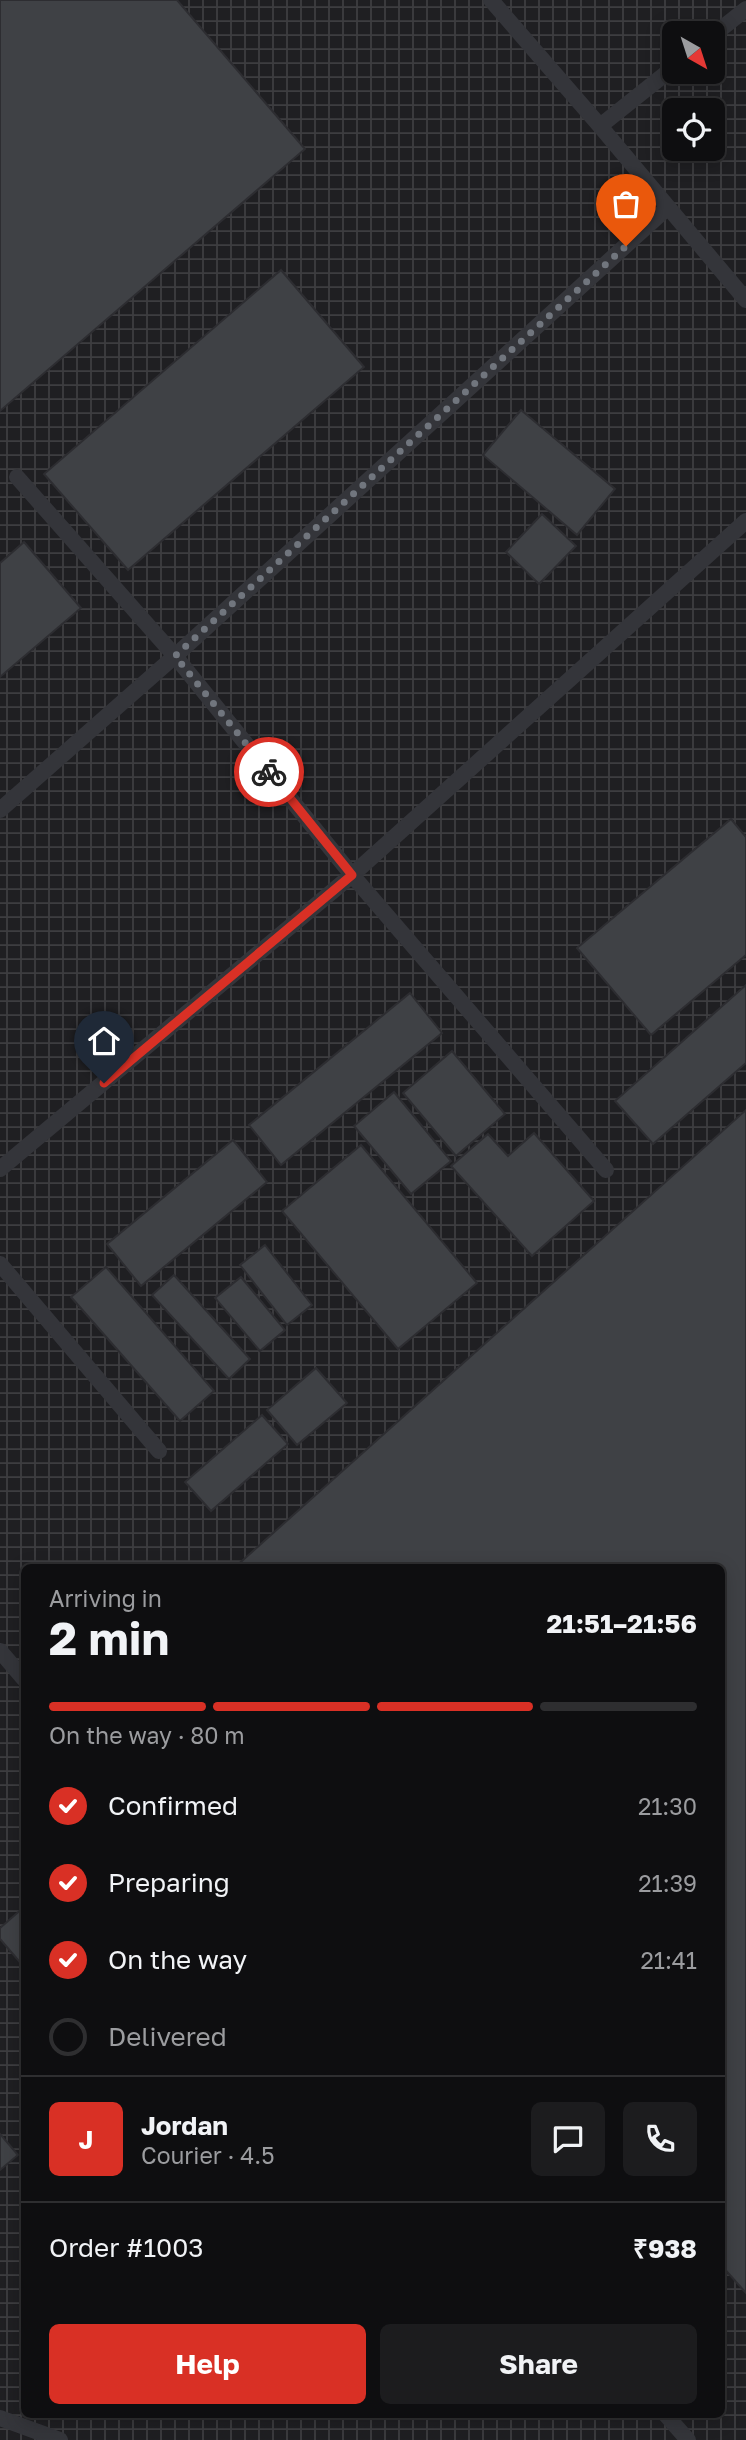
<!DOCTYPE html>
<meta charset="utf-8">
<style>
body{margin:0;font-family:"Golos Text",sans-serif;background:#1c1c1e;color:#f1f3f6;height:100vh;display:flex;flex-direction:column;font-size:26px;white-space:nowrap}
*{box-sizing:border-box;margin:0}
p{font-size:23px;color:#9b9c9f}
.icon{flex:none;width:38px;height:38px;fill:none;stroke:currentColor;stroke-width:2;stroke-linecap:round;stroke-linejoin:round}
.map{position:relative;flex:1;overflow:hidden}
.details{position:absolute;left:21px;top:1564px;width:704px;height:854px;display:flex;flex-direction:column;background:#0e0e10;border-radius:10px;box-shadow:0 4px 18px #0003,0 0 0 2px #2e2e30}
.details>*{flex:none}
.needle{width:46px;rotate:141deg}
.controls{position:absolute;left:662px;top:21px;display:grid;gap:14px}
.controls a{display:grid;place-items:center;width:63px;height:63px;border-radius:10px;background:#0e0e10;box-shadow:0 4px 18px #0003,0 0 0 2px #2e2e30;font-size:35px}
.pin{position:absolute;display:grid;place-items:center;width:60px;height:60px;color:#fff;margin:-72px -30px;border-radius:50% 50% 50% 0;rotate:-45deg;box-shadow:0 0 7px #0007}
.pin .icon{rotate:45deg}
.courier{position:absolute;display:grid;place-items:center;width:70px;height:70px;margin:-35px;border:5px solid #d93025;border-radius:50%;background:#fff;color:#222;box-shadow:0 2px 9px #0007}
.headline em{font-style:normal;font-weight:700}
.headline div{display:flex;flex-direction:column-reverse}
.headline{display:flex;align-items:center;justify-content:space-between;height:119px;padding:0 28px}
h1{font-size:46px;font-weight:700;line-height:52px}
.bar{display:grid;grid-template-columns:repeat(4,1fr);gap:10px 7px;align-content:center;height:84px;padding:0 28px}
.bar i{height:9px;border-radius:5px;background:#2e2e30}
.bar .on{background:#d93025}
.bar p{grid-column:span 4}
.line{display:flex;align-items:center;gap:18px;padding:0 28px;border-top:2px solid #2e2e30}
.line div{flex:1}
.round{display:grid;place-items:center;flex:none;width:74px;height:74px;border-radius:10px;background:#1c1c1e}
ol{padding:0 28px;list-style:none}
li{display:flex;align-items:center;gap:21px;height:77px}
li p{margin-inline-start:auto}
li .icon{padding:7px;border-radius:50%;background:#d93025;color:#fff;stroke-width:4}
li:last-child{color:#9b9c9f}
li i{width:38px;height:38px;border:4px solid #2e2e30;border-radius:50%}
.action{display:flex;gap:14px;margin-top:auto;padding:14px 28px}
.action a{flex:1;height:80px;border-radius:10px;background:#d93025;color:#fff;font-size:28px;font-weight:700;line-height:80px;text-align:center}
.action a+a{background:#1c1c1e;color:#f1f3f6}
.map>svg:first-child{display:block}
.industrial{fill:url(#industrial-grid);fill-rule:evenodd}
.building{fill:#3f4145;stroke:#2d2d31;stroke-width:2}
.lines{fill:none;stroke-linecap:round;stroke-linejoin:round}
.service{stroke:#34353a;stroke-width:16}
.done{stroke:#71767e;stroke-width:7;stroke-dasharray:0 12.6}
.route{stroke:#d93025;stroke-width:9}
</style>
<div class="map">
<svg width="746" height="2440" viewBox="0 0 746 2440">
<defs>
<pattern id="industrial-grid" width="8" height="8" patternUnits="userSpaceOnUse" patternTransform="scale(1.75)"><rect width="8" height="8" fill="#1f1f22"/><path d="M0 4h8M4 0v8" fill="none" stroke="#3d3d40"/></pattern>
</defs>
<rect width="100%" height="100%" fill="#131315"/>
<!-- industrial -->
<path class="industrial" d="M0,0H746V2440H0ZM674,33H712V72H674ZM674,110H712V149H674ZM24,1568H721V2415H24Z"/>
<!-- building -->
<path class="building" d="M0,0H177L305,149L0,411Z
M281,270L364,367L128,570L44,474Z
M521,410L615,489L577,535L483,455Z
M542,514L576,546L539,584L506,552Z
M24,542L81,608L0,677V563Z
M731,819L746,837V955L651,1035L577,948Z
M746,985V1063L653,1144L615,1101Z
M410,993L442,1033L281,1165L249,1125Z
M452,1051L505,1114L456,1156L403,1093Z
M394,1092L451,1161L411,1194L354,1126Z
M746,1110V2293L721,2265V1568H234Z
M534,1133L594,1201L532,1256L451,1166L488,1134L508,1156Z
M233,1140L267,1182L141,1286L107,1244Z
M361,1145L477,1283L398,1349L282,1211Z
M265,1245L312,1305L287,1325L240,1265Z
M106,1267L214,1391L180,1421L71,1297Z
M174,1275L250,1359L229,1379L152,1295Z
M241,1277L285,1330L260,1351L215,1298Z
M316,1368L347,1403L297,1445L267,1410Z
M262,1415L288,1444L211,1511L185,1482Z
M24,1907V1967L0,1939V1928Z
M0,2134L18,2155L0,2170Z"/>
<g class="lines">
<!-- service -->
<path class="service" d="M491,0L600,126L746,300
M712,36L746,9
M600,126L674,67
M17,477L175,656L352,875L606,1170
M0,810L175,656L667,208
M0,1169L352,875L746,521
M0,1264L159,1451
M0,1651L24,1679
M666,2415L688,2440
M0,2418L60,2440"/>
</g>
<g class="lines">
<!-- done -->
<path class="done" d="M269,772L175,656L626,246"/>
<!-- route -->
<path class="route" d="M104,1083L352,875L269,772"/>
</g>
</svg>
<div class="controls">
<a><svg class="needle" viewBox="-14 -14 28 28"><path d="M0-13l5 13h-10z" fill="#e53935"/><path d="M0 13l5-13h-10z" fill="#9b9c9f"/></svg></a>
<a><svg class="icon" aria-label="locate" viewBox="0 0 24 24"><circle cx="12" cy="12" r="6"/><path d="M12 2v4M12 18v4M2 12h4M18 12h4"/></svg></a>
</div>
<div class="pin" style="left:626px;top:246px;background:#ea580c"><svg class="icon" aria-label="bag" viewBox="0 0 24 24"><path d="M5 8h14l-1 12H6zM9 8a3 3 0 0 1 6 0"/></svg></div>
<div class="pin" style="left:104px;top:1083px;background:#1f2937"><svg class="icon" aria-label="home" viewBox="0 0 24 24"><path d="M3 11l9-7 9 7M6 9v11h12V9"/></svg></div>
<div class="courier" style="left:269px;top:772px"><svg class="icon" aria-label="bike" viewBox="0 0 24 24"><circle cx="6" cy="16" r="4"/><circle cx="18" cy="16" r="4"/><path d="M6 16l4-8h5l3 8M10 8l3 8H6M13 5h3"/></svg></div>
<section class="details">
<div class="headline"><div><h1>2 min</h1><p>Arriving in</p></div><em>21:51–21:56</em></div>
<div class="bar"><i class="on"></i><i class="on"></i><i class="on"></i><i></i><p>On the way · 80 m</p></div>
<ol>
<li><svg class="icon" aria-label="check" viewBox="0 0 24 24"><path d="M5 12l5 5 9-10"/></svg>Confirmed<p>21:30</p></li>
<li><svg class="icon" aria-label="check" viewBox="0 0 24 24"><path d="M5 12l5 5 9-10"/></svg>Preparing<p>21:39</p></li>
<li><svg class="icon" aria-label="check" viewBox="0 0 24 24"><path d="M5 12l5 5 9-10"/></svg>On the way<p>21:41</p></li>
<li><i></i>Delivered</li>
</ol>
<div class="line" style="height:126px"><b class="round" style="background:#d93025;color:#fff">J</b><div><b>Jordan</b><p>Courier · 4.5</p></div><a class="round"><svg class="icon" aria-label="chat" viewBox="0 0 24 24"><path d="M4 5h16v11H9l-5 4z"/></svg></a><a class="round"><svg class="icon" aria-label="phone" viewBox="0 0 24 24"><path d="M5 4h4l2 5-3 2q2 4 5 5l2-3 5 2v4C11 20 4 13 5 4z"/></svg></a></div>
<div class="line" style="height:91px"><div>Order #1003</div><b>₹938</b></div>
<div class="action"><a>Help</a><a>Share</a></div>
</section>
</div>
